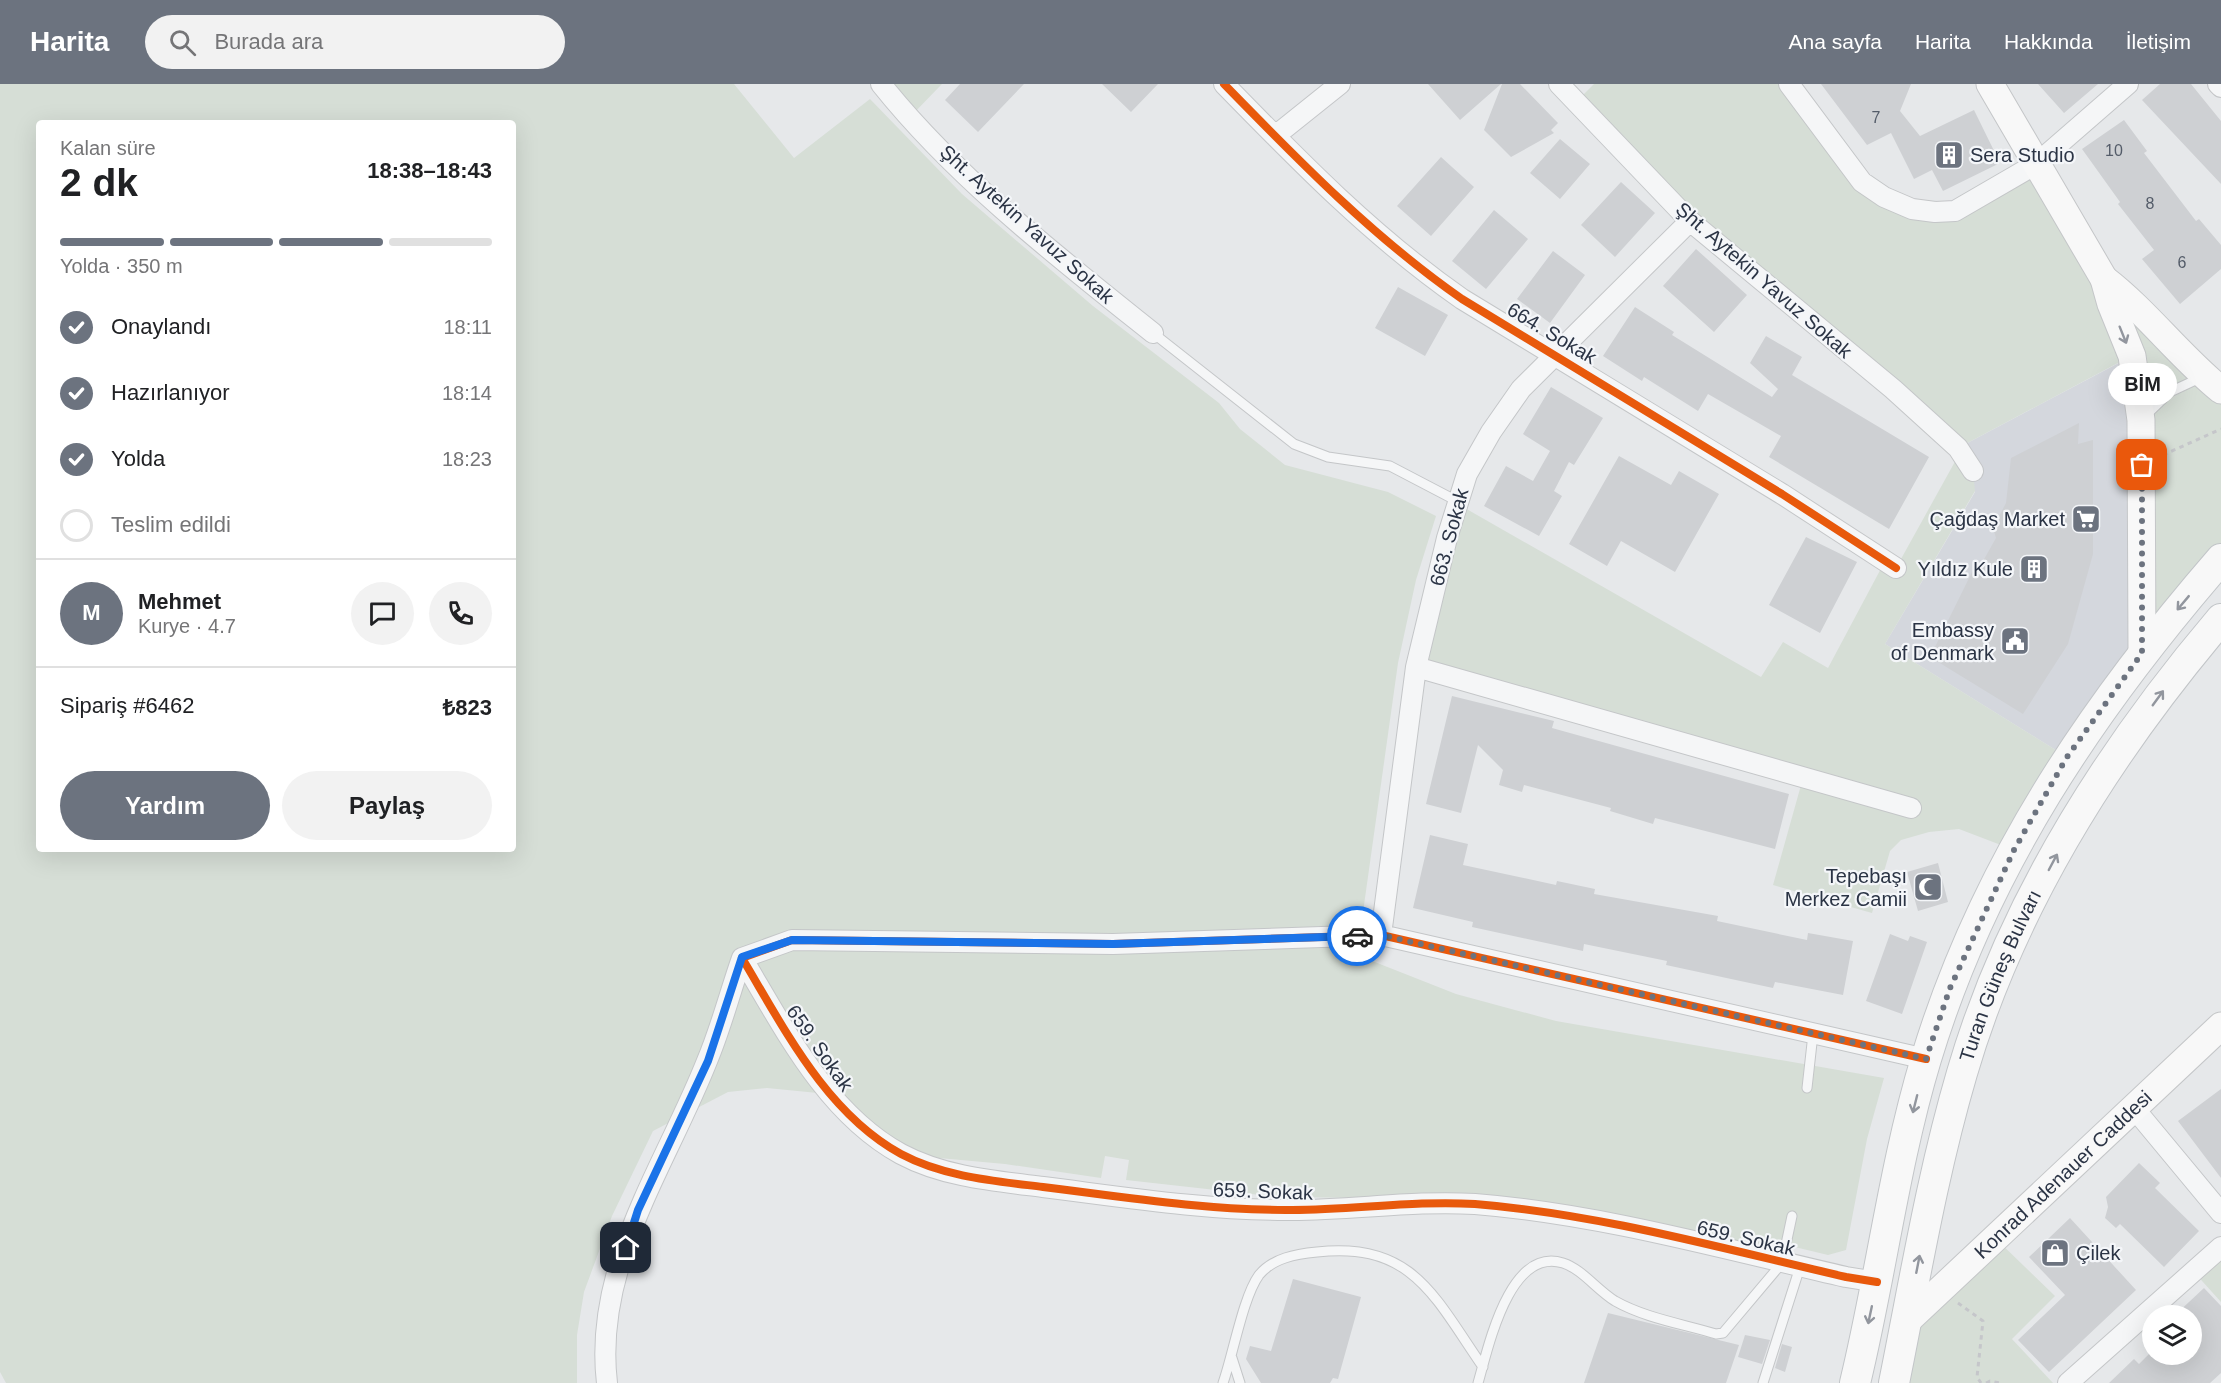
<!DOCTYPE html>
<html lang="tr">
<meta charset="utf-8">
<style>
body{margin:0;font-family:Arial,sans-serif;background:#f2f2f2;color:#202124;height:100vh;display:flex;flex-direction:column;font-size:22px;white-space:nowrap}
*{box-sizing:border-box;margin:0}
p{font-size:20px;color:#757577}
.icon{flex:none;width:33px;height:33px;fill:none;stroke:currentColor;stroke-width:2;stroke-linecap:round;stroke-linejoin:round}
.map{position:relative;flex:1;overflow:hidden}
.drawer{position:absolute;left:36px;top:36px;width:480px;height:732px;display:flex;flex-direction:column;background:#fff;border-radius:6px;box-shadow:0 6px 24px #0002}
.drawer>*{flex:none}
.controls{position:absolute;left:2142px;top:1221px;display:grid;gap:12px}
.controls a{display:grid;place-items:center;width:60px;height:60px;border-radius:50%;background:#fff;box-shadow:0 6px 24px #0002;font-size:30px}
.pin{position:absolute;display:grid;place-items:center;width:51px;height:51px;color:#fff;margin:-26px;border-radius:12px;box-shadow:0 3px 9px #0006}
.courier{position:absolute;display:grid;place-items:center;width:60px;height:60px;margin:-30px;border:4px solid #1a73e8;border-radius:50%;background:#fff;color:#222;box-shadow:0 2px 8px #0007}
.bubble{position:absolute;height:42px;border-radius:21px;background:#fff;box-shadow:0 6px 24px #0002;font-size:20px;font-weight:600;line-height:42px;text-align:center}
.overview em{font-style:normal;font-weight:600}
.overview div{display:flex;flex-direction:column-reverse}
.overview{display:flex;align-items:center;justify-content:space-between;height:102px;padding:0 24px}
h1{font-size:39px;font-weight:600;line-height:45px}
.bar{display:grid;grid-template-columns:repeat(4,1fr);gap:9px 6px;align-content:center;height:72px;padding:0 24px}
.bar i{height:8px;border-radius:4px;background:#e0e0e0}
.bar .selected{background:#6c737f}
.bar p{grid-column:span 4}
.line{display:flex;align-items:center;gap:15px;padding:0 24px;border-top:2px solid #e0e0e0}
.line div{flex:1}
.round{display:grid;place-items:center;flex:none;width:63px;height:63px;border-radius:32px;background:#f2f2f2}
ol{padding:0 24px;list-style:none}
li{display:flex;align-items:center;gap:18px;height:66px}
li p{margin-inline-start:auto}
li .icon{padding:6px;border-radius:50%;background:#6c737f;color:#fff;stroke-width:4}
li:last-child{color:#757577}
li i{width:33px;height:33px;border:3px solid #e0e0e0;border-radius:50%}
.action{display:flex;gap:12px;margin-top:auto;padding:12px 24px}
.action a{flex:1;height:69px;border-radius:36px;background:#6c737f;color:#fff;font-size:24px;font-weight:600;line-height:69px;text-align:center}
.action a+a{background:#f2f2f2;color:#202124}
header{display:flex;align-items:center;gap:36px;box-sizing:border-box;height:84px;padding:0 30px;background:#6c737f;color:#fff}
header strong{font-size:28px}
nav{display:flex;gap:33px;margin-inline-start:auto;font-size:21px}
.search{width:420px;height:54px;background:#f2f2f2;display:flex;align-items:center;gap:15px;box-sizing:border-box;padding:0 21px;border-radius:33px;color:#757577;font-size:22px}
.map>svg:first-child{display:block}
.built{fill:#d4d7dd}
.green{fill:#d6ded6;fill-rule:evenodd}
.building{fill:#ced0d3}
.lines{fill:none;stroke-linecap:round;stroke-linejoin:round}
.service-casing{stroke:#c4c6c8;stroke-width:11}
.minor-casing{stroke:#c4c6c8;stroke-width:22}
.secondary-casing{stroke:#c4c6c8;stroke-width:29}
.primary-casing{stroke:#c2c5c8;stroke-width:32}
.path{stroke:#c5c6ca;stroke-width:3;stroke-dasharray:4.5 4.5;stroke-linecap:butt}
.service{stroke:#f5f6f7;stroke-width:9}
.minor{stroke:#f5f6f7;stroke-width:20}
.secondary{stroke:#f8f8f8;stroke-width:27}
.primary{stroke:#f8f8f8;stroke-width:30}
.cycleway-casing{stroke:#f4f6f9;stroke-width:11}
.cycleway{stroke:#e8590c;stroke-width:8}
.oneway{stroke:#92969e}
.done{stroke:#6c737f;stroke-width:6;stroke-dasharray:0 10.8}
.route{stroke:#1a73e8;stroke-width:8}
.labels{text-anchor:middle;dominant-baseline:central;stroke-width:4.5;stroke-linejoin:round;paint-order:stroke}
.number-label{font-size:16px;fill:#545c69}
.poi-label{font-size:20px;fill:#2b3445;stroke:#f4f6f9;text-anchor:end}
.street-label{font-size:20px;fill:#2b3445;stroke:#f4f6f9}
</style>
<header>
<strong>Harita</strong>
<div class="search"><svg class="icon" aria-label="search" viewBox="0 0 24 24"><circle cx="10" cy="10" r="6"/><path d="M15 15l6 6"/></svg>Burada ara</div>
<nav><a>Ana sayfa</a><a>Harita</a><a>Hakkında</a><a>İletişim</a></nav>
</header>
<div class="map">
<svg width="2221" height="1299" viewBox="0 0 2221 1299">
<rect width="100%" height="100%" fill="#e6e8ea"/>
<!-- built -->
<path class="built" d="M2132,272L2142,569L2067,673L1885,560L1975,408L1958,364Z"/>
<!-- green -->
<path class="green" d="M0,0H734L794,74L870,15L962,110L1093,222L1219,319L1240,345L1285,381L1388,408L1436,432L1416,496L1398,579L1357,871L1456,910L1556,937L1884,994L1867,1055L1846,1166L1828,1171L1778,1159L1735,1160L1374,1114L1279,1113L1126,1096L1129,1076L1105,1072L1101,1094L1005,1080L917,1072L901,1067L838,1011L767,1004L728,1008L653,1047L612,1132L584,1208L577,1251V1299H6L0,1288ZM39,39H513V765H39Z
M881,0H942L910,33Z
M1594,0H1789L1862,98L1935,128L2036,80L2104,195L2221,306V475L2142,569L2131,272L1958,364L1973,387L1975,407L1885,560L2067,673L2014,766L1959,745L1929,748L1901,756L1890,767L1872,829L1773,801L1803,694L1416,583L1456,419L1761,593L1783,558L1828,584L1885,477L1896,484L1957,374L1576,18Z
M1994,1153L2055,1212L2012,1255L2053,1299H1894L1907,1237Z
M2221,1163V1218L2194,1188Z"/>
<!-- building -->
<path class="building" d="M960,0H1024L978,48L945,16Z
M1102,0H1158L1131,28Z
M1428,0H1501L1460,36Z
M1502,0H1520L1558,39L1551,46L1554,49L1511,73L1484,46Z
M1821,0H1911L1900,27L1920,52L1974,26L2000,79L1943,107L1932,86L1914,95L1891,49L1867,61Z
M2038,0H2098L2064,29Z
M2160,0H2191L2221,37V100L2142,16Z
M2124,36L2147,67L2144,69L2196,137L2199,135L2221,161V185L2180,220L2142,175L2154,166L2118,120L2120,118L2082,65Z
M1560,55L1590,80L1560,115L1530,89Z
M1441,73L1474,103L1431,152L1397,122Z
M1621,98L1655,129L1615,173L1581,141Z
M1494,126L1528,155L1486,205L1452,177Z
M1696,165L1747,211L1714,248L1663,202Z
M1553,167L1585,191L1550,239L1517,215Z
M1398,203L1448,231L1425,272L1375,244Z
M1635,223L1674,248L1672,251L1772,313L1778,305L1750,279L1766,252L1802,273L1792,291L1929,373L1889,445L1769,373L1781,352L1708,310L1698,327L1644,293L1642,297L1603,272Z
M1551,303L1603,334L1574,381L1569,378L1554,407L1562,412L1539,452L1484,422L1506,382L1533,397L1550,367L1523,350Z
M2079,339L2078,360L2093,356V470L2068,560L2023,630L1930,573L1974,484L1978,486L1996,454L1993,444L2006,419L2011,374Z
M1619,372L1671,401L1679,387L1719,410L1675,488L1621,457L1607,482L1569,460Z
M1806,453L1857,478L1820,549L1769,521Z
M1452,612L1554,637L1552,644L1789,710L1775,765L1655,734L1653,740L1610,727L1611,724L1524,701L1522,708L1499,701L1503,686L1478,661L1461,729L1426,720Z
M1430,751L1468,760L1463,781L1556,801L1557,797L1595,805L1594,810L1718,832L1717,837L1807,856L1808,849L1853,857L1843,911L1775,898L1773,904L1666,881L1667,877L1584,860L1583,867L1472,843L1473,838L1413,824Z
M1938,779L1948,818L1918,827L1907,788Z
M1890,850L1908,857L1910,852L1927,858L1902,930L1866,917Z
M2221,1005V1094L2178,1037Z
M2139,1079L2160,1099L2155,1104L2199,1147L2164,1183L2120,1140L2116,1144L2105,1134L2108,1123L2106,1113Z
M2070,1134L2136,1206L2049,1288L2018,1256L2065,1211L2029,1173Z
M1293,1195L1361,1213L1338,1295L1333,1294L1330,1299H1261L1246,1275L1250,1262L1271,1267Z
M2204,1204L2221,1222V1289L2210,1299H2109L2134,1275L2139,1280L2149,1270H2192V1232H2174Z
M1608,1229L1739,1261L1726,1299H1584Z
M1745,1251L1770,1256L1762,1280L1738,1273Z
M1782,1260L1792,1263L1785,1288L1775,1284Z"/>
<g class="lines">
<!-- service casing -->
<g class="service-casing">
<path id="service" d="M1153,249L1294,360L1328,373L1390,382L1457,417
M2145,332L2170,308L2202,293
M1807,1004L1813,950
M1232,1274L1240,1299
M1223,1299C1233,1271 1243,1213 1259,1191C1273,1174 1296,1170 1317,1168C1413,1157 1435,1214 1483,1283
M1478,1299C1488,1265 1509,1162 1563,1179C1582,1185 1597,1206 1615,1217C1645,1234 1683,1240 1716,1250L1723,1249L1782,1179L1792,1132
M1763,1299L1800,1183"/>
</g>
<!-- minor casing -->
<g class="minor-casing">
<path id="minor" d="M881,0C956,94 1059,174 1153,249
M1224,0C1299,77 1373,153 1462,215L1782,410L1896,484
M1559,0L1690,137L1893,305L1958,364L1973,387
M1789,0L1862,98L1884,113L1912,125L1935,128L1955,127L2036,80L2128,0
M2218,0L2221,3
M1275,52L1340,0
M1416,583L1911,724
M1381,851L1416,583L1447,454L1467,390L1491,348L1521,305L1690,137
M742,874C784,944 826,1029 901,1070C944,1093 995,1097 1043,1103C1123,1113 1204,1126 1286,1126C1348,1127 1412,1116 1475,1120C1600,1130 1724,1165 1846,1193L1877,1198
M742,874L792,856L1113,860L1381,851L1926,975
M2133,1023L2221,1129
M607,1299C593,1182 666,1081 707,977C721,944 730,908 742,874
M2068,1299L2221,1163"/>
</g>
<!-- secondary casing -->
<g class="secondary-casing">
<g id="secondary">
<path d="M1990,0L2104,195L2111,220L2132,272L2141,336L2142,569"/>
<path d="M2104,195C2147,228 2179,272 2221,306"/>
<path id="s1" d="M1907,1237L2221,942"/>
</g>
</g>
<!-- primary casing -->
<g class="primary-casing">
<g id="primary">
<path d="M1855,1299C1881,1192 1894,1081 1926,975C1984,783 2091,625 2221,475"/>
<path id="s2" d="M1894,1299C1915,1195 1932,1091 1962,989C2011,821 2109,667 2221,535"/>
</g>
</g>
<!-- path -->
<path class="path" d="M2163,371L2221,345
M1958,1219L1983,1237L1977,1293L1981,1299
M1986,1299L1990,1297L2000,1299"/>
<!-- service -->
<use href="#service" class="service"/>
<!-- minor -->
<use href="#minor" class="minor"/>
<!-- secondary -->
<use href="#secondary" class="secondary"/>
<!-- primary -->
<use href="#primary" class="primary"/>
<!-- cycleway casing -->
<g class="cycleway-casing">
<path id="cycleway" d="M1224,0C1299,77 1373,153 1462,215L1782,410L1896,484
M1877,1198L1846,1193C1724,1165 1600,1130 1475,1120C1412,1116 1348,1127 1286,1126C1204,1126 1123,1113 1043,1103C995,1097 944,1093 901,1070C826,1029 784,944 742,874L792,856L1113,860L1381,851L1926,975"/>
</g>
<!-- cycleway -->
<use href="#cycleway" class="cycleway"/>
</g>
<!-- one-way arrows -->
<defs><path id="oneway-shaft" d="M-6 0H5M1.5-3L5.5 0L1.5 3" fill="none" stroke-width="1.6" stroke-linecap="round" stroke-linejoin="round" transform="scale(1.5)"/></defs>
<g class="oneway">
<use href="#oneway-shaft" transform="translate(2123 251) rotate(68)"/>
<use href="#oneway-shaft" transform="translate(2183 519) rotate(130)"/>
<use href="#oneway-shaft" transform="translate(2158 614) rotate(-54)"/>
<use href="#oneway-shaft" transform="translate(2053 778) rotate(-62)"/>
<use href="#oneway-shaft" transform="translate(1915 1020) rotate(104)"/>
<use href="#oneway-shaft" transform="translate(1918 1180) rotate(-79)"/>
<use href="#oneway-shaft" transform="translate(1870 1231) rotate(102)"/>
</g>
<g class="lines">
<!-- done -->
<path class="done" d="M1357,852L1381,851L1926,975L1950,904L2014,766L2067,673L2142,569V381"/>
<!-- route -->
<path class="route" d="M626,1164L638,1126L708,977L742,873L792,856L1113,860L1357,852"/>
</g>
<!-- icons -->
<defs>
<g id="building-square" transform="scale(1.5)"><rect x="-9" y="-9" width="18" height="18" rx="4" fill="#6c737f" stroke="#f4f6f9"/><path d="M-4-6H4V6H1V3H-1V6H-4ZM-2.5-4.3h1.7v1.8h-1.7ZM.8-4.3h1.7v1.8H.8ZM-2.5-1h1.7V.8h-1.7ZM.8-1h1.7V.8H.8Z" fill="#fff"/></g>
<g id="supermarket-square" transform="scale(1.5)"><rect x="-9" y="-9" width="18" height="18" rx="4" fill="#6c737f" stroke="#f4f6f9"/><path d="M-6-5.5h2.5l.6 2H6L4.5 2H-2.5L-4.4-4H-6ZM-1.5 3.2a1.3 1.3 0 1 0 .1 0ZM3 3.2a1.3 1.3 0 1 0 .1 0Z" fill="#fff"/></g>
<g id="civic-square" transform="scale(1.5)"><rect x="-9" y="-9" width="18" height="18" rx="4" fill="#6c737f" stroke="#f4f6f9"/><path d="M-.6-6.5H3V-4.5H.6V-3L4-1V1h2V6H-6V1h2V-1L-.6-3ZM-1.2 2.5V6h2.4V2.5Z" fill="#fff"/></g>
<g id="mosque-square" transform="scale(1.5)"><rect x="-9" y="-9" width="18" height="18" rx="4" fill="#6c737f" stroke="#f4f6f9"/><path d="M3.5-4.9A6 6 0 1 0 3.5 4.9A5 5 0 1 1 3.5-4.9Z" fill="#fff"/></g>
<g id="shop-square" transform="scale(1.5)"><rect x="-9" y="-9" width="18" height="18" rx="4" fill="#6c737f" stroke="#f4f6f9"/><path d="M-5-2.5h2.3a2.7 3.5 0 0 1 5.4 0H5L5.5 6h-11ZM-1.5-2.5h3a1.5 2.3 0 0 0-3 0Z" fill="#fff"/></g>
</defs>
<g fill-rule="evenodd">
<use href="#building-square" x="1949" y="71"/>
<use href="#supermarket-square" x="2086" y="435"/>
<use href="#building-square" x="2034" y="485"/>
<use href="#civic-square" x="2015" y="557"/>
<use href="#mosque-square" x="1928" y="803"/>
<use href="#shop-square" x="2055" y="1169"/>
</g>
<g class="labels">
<!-- number labels -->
<g class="number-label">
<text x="1876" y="33">7</text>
<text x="2114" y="66">10</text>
<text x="2150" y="119">8</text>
<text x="2182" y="178">6</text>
</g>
<!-- poi labels -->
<g class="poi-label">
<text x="1970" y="71" text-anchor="start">Sera Studio</text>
<text x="2065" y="435">Çağdaş Market</text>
<text x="2013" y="485">Yıldız Kule</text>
<text x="1994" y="546">Embassy<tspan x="1994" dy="23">of Denmark</tspan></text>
<text x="1907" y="792">Tepebaşı<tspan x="1907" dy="23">Merkez Camii</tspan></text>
<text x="2076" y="1169" text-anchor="start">Çilek</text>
</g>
<!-- street labels -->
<g class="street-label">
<text transform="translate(1027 140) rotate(42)">Şht. Aytekin Yavuz Sokak</text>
<text transform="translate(1764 196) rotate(41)">Şht. Aytekin Yavuz Sokak</text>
<text transform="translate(1552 249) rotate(31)">664. Sokak</text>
<text transform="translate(1449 453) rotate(-75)">663. Sokak</text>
<text stroke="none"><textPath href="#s2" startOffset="422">Turan Güneş Bulvarı</textPath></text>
<text transform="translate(820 964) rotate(55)">659. Sokak</text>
<text stroke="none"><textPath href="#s1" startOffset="214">Konrad Adenauer Caddesi</textPath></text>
<text transform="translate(1263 1107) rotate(2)">659. Sokak</text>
<text transform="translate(1746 1154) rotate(13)">659. Sokak</text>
</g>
</g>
</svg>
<div class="controls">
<a><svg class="icon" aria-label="layers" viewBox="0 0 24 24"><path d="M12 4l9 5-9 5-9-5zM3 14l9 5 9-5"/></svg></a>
</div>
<div class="pin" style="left:2142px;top:381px;background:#ea580c"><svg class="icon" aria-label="bag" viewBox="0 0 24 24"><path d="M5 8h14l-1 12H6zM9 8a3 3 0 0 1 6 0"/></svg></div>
<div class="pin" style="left:626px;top:1164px;background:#1f2937"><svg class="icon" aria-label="home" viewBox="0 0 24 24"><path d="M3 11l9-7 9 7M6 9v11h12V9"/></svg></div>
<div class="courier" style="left:1357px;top:852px"><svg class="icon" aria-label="car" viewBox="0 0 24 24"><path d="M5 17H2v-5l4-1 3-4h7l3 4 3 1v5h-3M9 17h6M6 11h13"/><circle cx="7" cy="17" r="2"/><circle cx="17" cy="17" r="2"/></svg></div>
<div class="bubble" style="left:2108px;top:279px;width:69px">BİM</div>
<section class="drawer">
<div class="overview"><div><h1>2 dk</h1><p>Kalan süre</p></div><em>18:38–18:43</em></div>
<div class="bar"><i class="selected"></i><i class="selected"></i><i class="selected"></i><i></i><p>Yolda · 350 m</p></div>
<ol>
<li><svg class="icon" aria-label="check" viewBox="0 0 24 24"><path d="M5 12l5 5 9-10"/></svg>Onaylandı<p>18:11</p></li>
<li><svg class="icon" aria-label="check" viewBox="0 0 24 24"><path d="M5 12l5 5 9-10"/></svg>Hazırlanıyor<p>18:14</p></li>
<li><svg class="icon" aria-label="check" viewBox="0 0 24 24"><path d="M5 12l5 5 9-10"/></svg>Yolda<p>18:23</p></li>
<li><i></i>Teslim edildi</li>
</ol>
<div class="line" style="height:108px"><b class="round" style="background:#6c737f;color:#fff">M</b><div><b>Mehmet</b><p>Kurye · 4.7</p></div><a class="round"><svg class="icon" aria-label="chat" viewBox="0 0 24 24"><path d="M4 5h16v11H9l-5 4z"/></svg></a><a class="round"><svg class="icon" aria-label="phone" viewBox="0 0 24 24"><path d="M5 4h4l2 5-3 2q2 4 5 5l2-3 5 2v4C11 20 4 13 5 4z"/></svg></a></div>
<div class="line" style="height:78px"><div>Sipariş #6462</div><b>₺823</b></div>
<div class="action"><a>Yardım</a><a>Paylaş</a></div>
</section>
</div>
